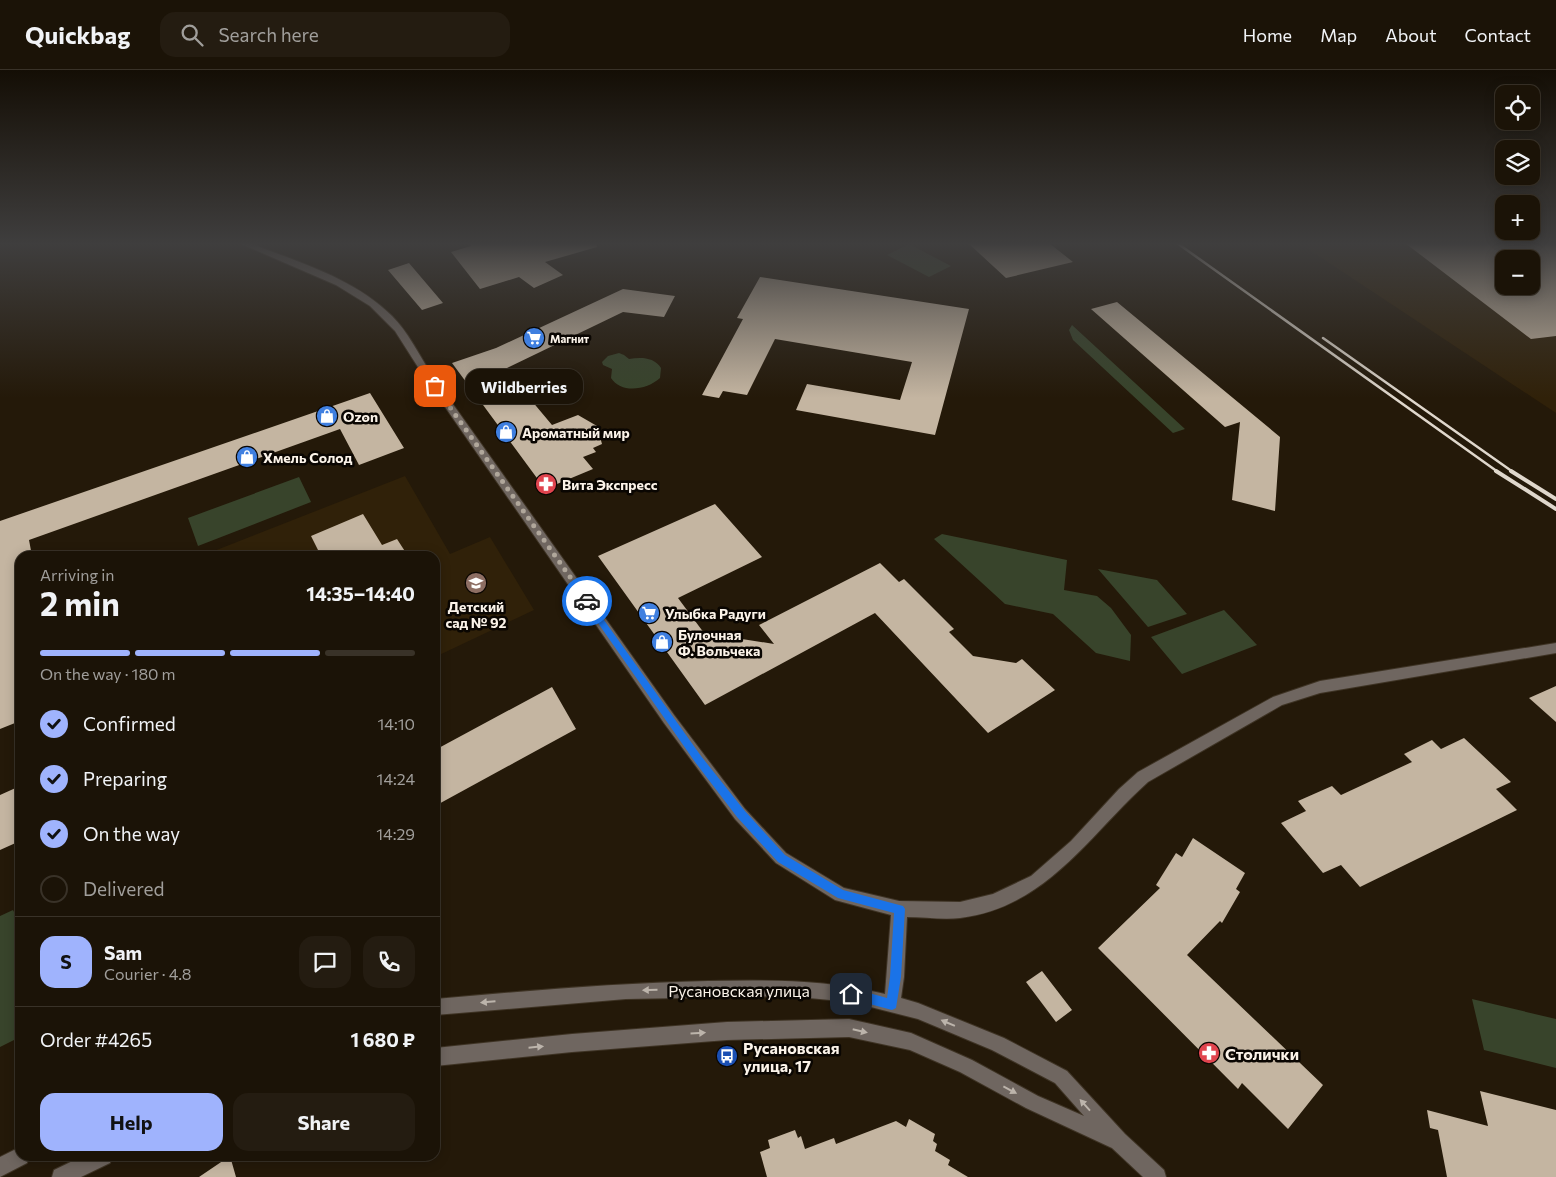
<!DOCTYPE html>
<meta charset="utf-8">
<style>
body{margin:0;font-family:Commissioner,sans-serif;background:#241c11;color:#f1f3f6;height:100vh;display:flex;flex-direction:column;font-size:19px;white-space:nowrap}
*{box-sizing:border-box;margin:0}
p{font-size:16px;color:#a09e9b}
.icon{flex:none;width:28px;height:28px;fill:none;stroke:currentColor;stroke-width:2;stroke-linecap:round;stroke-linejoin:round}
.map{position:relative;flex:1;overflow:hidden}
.drawer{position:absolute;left:15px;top:481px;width:425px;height:610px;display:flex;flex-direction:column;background:#1b1307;border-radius:15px;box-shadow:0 2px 12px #0003,0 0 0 1px #393228}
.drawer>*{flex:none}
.fabs{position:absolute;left:1495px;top:15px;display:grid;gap:10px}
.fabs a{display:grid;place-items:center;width:45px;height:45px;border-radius:10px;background:#1b1307;box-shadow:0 2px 12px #0003,0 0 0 1px #393228;font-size:25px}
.pin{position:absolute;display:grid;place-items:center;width:42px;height:42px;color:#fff;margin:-21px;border-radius:10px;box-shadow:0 2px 8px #0006}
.courier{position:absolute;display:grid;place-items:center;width:50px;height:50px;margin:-25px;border:4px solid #1a73e8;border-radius:50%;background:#fff;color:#222;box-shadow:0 1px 6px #0007}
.bubble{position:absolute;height:35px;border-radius:15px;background:#1b1307;box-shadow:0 2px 12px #0003,0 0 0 1px #393228;font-size:16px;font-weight:700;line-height:35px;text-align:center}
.headline em{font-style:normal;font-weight:700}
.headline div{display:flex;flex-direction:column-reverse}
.headline{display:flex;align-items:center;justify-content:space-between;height:85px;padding:0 25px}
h1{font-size:32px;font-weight:700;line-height:38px}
.bar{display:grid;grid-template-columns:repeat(4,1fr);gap:8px 5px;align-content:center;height:60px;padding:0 25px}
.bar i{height:6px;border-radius:4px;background:#393228}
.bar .on{background:#9fb3fd}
.bar p{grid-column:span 4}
.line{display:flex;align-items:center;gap:12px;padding:0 25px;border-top:1px solid #393228}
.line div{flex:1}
.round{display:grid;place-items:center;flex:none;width:52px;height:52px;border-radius:15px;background:#241c11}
ol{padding:0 25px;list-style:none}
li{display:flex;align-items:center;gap:15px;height:55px}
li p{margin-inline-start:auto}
li .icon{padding:5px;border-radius:50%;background:#9fb3fd;color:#111;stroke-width:4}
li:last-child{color:#a09e9b}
li i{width:28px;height:28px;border:2px solid #393228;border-radius:50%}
.primary-button{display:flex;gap:10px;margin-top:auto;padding:10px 25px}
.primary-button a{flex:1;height:58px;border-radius:15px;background:#9fb3fd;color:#111;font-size:20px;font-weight:700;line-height:58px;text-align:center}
.primary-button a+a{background:#241c11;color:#f1f3f6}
header{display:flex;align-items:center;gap:30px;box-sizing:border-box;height:70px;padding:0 25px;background:#1b1307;border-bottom:1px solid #393228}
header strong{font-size:24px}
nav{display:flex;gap:28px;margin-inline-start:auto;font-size:18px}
.search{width:350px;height:45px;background:#241c11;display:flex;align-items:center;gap:12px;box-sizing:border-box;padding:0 18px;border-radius:15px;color:#a09e9b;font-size:19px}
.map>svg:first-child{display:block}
.built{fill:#302109;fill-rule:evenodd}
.green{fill:#38442b}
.building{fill:#c4b5a1;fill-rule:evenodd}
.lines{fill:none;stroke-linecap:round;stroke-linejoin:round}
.minor-casing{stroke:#3e3324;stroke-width:2}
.minor{fill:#6f6660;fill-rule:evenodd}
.rail-far1{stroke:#dfd7cc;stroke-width:2.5}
.rail{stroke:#dfd7cc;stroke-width:4}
.oneway{fill:#bcb4ab}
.route{fill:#1a73e8}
.done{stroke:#b0a79b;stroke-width:5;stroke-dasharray:0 9}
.labels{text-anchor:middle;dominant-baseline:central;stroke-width:5;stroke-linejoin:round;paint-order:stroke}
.far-poi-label{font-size:11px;font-weight:bold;fill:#fbf3e9;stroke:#0a0602;text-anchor:start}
.poi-label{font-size:14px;font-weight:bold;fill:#fbf3e9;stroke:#0a0602;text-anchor:start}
.near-street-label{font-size:16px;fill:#fbf3e9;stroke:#0a0602}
.near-poi-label{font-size:16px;font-weight:bold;fill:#fbf3e9;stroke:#0a0602;text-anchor:start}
</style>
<header>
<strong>Quickbag</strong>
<div class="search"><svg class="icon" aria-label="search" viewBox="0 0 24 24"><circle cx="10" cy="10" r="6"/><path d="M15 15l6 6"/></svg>Search here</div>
<nav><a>Home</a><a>Map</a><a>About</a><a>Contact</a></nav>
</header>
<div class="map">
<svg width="1556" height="1107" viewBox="0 0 1556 1107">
<rect width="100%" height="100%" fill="#241909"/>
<!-- built -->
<path class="built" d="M1299,173H1556V343ZM1504,189H1531V216H1504Z
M405,406L450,484L490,467L534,540L435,587V486H206L209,483Z"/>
<!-- green -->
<path class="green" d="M909,174L951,196L929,207L887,185Z
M1072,255L1185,359L1173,363L1073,270L1069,260Z
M619,283L624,285L629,289C641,287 654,287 661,298L660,308C647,320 621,324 611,308L612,299L603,295L602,292L608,286Z
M299,407L311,432L198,476L188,448Z
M942,464L1067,490L1064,520L1097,526L1111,538L1131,565L1130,591L1096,583L1053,544L1005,534L934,469Z
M1098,499L1157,510L1187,544L1148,557Z
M1224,540L1257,575L1182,604L1151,567Z
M13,840L20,854V967L0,977V846Z
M1472,929L1556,949V998L1484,980Z"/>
<!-- building -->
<path class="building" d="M469,173H596L597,177L545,192L563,205L534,218L519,207L480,219L451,182L471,176Z
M968,173H1049L1073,192L1006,208Z
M1405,173H1556V266L1531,269ZM1504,189H1531V216H1504Z
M409,193L443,233L422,240L388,200Z
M760,207L969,239L935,365L796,340L807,314L900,330L912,292L775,269L747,325L723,321L719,328L702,325L743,249L737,248Z
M623,219L675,226L664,247L623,242L505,299L552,355L578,345L597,356L602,374L593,378L596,382L583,387L593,399L545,419L452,293L496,278Z
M1117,232L1280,367L1275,441L1232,430L1240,352L1225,357L1091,239Z
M370,323L404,378L359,395L340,359L29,470L32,486H20V651L0,659V451Z
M715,434L762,487L678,528L704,563L774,574L759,555L880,493L899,512L904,509L954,559L949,562L973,586L1016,593L1022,589L1055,620L988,663L875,543L705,635L598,486Z
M363,444L382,475L397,469L408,486H321L311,466Z
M1556,616V652L1529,628Z
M552,617L576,659L435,736V680Z
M1464,668L1511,712L1496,719L1517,740L1360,817L1341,795L1323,803L1281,753L1306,741L1298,731L1332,716L1341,725L1412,692L1404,684L1432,670L1441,679Z
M20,716V771L0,780V725Z
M1193,768L1245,803L1236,819L1240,822L1222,853L1220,851L1187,885L1323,1015L1288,1059L1242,1013L1238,1019L1098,878L1160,818L1156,815L1176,783L1182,787Z
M1042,901L1072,940L1056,952L1026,912Z
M1480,1021L1556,1040V1107H1447L1438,1060L1430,1058L1427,1040L1488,1056Z
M909,1049L935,1064L933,1071L937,1074L935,1081L950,1090L948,1095L968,1107H767L760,1082L770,1078L768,1070L795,1060L798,1068L801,1066L805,1079L834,1068L836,1074L896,1051L906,1057Z
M230,1086L236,1107H199Z"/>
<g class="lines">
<!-- minor casing -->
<g class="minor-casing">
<path id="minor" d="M239,173H249C298,192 354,208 392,246C408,262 418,283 430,302L674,645L745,739L786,783L844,818L899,831L960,832L993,824L1031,806L1071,771L1119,719L1138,702L1273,627L1320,611L1556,573V583L1320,623L1282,635L1148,712C1089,765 1047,837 960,848C943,850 924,847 907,847L904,907L901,928L918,933L1004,968L1067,1001L1125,1064L1164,1100L1166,1107H1143L1112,1078L1026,1038L960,1002L910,980L849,967L727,970L572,982L435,996V978L572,964L727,952L849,949L911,963L972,990L1038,1026L1084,1046L1055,1013L992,980L918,949L851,932L788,926L626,929L435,945V929C526,921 616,913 708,911C769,910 825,909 885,924L891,845L835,830L776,793L735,749L664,653L423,305L395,261L370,236L336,215Z
M20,1077V1086H29L27,1093L0,1107V1087Z
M83,1086H112L110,1093L81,1107H52L54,1100Z"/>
</g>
<!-- minor -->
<use href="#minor" class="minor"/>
<!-- rail-far1 -->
<path class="rail-far1" d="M1177,173L1498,402
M1323,268L1513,402"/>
<!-- rail -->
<path class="rail" d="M1496,401L1556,439
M1511,401L1556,429"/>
</g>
<!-- one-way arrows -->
<defs><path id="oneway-solid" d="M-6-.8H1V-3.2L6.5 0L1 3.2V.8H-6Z" transform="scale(1.25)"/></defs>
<g class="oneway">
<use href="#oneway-solid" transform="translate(650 920) rotate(179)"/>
<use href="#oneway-solid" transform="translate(488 932) rotate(175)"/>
<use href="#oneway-solid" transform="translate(948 953) rotate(-157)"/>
<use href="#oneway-solid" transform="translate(860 961) rotate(13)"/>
<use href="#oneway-solid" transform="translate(698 963) rotate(-4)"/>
<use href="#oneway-solid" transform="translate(536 977) rotate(-6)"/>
<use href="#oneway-solid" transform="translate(1010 1020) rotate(28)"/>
<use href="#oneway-solid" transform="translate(1085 1035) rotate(-132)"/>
</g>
<!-- sky -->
<linearGradient id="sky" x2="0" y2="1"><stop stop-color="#140e05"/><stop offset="0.53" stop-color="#3f3e3e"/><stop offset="1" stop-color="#3f3e3e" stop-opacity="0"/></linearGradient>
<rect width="1556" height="328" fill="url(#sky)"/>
<!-- route -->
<path class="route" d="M587,528L589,529L701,686L744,740L785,785L843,820L903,836L905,839L901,907L896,938L892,940L851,929L847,928L846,924L847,920L851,918L887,928L890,907L894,843L838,828L778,792L737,747L695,692L584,533L583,531Z"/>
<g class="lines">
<!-- done -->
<path class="done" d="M435,316L587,531"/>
</g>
<!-- icons -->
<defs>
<g id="supermarket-disc" transform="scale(1.125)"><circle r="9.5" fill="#3f7fe0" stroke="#0a0602"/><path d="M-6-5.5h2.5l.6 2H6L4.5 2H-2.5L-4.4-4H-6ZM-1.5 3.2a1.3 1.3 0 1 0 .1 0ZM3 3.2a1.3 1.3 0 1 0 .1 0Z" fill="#fff"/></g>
<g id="shop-disc" transform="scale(1.125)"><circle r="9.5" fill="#3f7fe0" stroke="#0a0602"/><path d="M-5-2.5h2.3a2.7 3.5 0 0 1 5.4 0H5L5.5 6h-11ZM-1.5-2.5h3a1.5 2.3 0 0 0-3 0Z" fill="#fff"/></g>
<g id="pharmacy-disc" transform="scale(1.125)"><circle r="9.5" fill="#e0444e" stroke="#0a0602"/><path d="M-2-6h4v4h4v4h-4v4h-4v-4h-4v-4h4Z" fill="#fff"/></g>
<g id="school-disc" transform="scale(1.125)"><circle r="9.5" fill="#8d6e63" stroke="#0a0602"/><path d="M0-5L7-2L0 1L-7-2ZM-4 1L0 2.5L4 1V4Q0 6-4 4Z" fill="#fff"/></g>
<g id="bus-disc" transform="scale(1.125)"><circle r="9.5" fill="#1a4fb4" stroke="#0a0602"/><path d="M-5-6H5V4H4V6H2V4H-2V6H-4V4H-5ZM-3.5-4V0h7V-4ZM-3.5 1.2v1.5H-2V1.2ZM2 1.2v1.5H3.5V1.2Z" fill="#fff"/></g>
</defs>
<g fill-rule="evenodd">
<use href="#supermarket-disc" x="534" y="268"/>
<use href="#shop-disc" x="327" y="346"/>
<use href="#shop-disc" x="506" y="362"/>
<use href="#shop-disc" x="247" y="387"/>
<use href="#pharmacy-disc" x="546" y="414"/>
<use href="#school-disc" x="476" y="513"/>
<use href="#supermarket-disc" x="649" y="543"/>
<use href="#shop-disc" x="662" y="572"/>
<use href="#pharmacy-disc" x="1209" y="983"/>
<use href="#bus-disc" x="727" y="986"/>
</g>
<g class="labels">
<!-- far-poi labels -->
<g class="far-poi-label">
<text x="550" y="268">Магнит</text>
</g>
<!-- poi labels -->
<g class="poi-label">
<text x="343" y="346">Ozon</text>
<text x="522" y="362">Ароматный мир</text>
<text x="263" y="387">Хмель Солод</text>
<text x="562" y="414">Вита Экспресс</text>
<text x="476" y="536" text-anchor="middle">Детский<tspan x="476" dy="16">сад № 92</tspan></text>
<text x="665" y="543">Улыбка Радуги</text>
<text x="678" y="564">Булочная<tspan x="678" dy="16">Ф. Вольчека</tspan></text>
</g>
<!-- near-street labels -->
<g class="near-street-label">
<text x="739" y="920">Русановская улица</text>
</g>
<!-- near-poi labels -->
<g class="near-poi-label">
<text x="743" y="977">Русановская<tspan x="743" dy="18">улица, 17</tspan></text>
<text x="1225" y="983">Столички</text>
</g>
</g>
</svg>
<div class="fabs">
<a><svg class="icon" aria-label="locate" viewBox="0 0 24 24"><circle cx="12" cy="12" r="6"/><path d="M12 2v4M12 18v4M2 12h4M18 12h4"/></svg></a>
<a><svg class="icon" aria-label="layers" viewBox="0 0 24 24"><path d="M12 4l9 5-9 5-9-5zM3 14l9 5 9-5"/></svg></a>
<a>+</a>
<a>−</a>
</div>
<div class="pin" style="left:435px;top:316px;background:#ea580c"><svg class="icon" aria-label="bag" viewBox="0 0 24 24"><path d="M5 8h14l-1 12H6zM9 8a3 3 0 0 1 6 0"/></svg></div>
<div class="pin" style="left:851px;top:924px;background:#1f2937"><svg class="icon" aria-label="home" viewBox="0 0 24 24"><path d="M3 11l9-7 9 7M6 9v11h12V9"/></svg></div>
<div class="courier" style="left:587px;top:531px"><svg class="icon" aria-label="car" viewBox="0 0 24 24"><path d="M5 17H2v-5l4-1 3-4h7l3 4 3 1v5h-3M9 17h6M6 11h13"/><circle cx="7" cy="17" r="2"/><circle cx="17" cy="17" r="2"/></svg></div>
<div class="bubble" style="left:465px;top:299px;width:118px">Wildberries</div>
<section class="drawer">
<div class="headline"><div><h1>2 min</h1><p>Arriving in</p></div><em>14:35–14:40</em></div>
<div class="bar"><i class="on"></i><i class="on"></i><i class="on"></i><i></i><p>On the way · 180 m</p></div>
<ol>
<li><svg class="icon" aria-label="check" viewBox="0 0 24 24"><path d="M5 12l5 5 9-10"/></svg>Confirmed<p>14:10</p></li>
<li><svg class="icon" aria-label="check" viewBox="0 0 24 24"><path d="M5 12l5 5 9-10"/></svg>Preparing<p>14:24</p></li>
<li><svg class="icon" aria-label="check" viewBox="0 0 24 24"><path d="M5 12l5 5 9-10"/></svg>On the way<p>14:29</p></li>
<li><i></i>Delivered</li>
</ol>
<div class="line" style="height:90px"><b class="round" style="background:#9fb3fd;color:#111">S</b><div><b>Sam</b><p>Courier · 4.8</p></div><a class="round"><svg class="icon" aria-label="chat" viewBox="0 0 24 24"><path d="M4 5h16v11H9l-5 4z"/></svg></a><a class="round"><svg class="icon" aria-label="phone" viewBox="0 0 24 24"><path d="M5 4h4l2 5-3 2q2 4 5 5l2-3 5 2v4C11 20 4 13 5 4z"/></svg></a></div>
<div class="line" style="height:65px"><div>Order #4265</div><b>1 680 ₽</b></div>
<div class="primary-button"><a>Help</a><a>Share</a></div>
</section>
</div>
